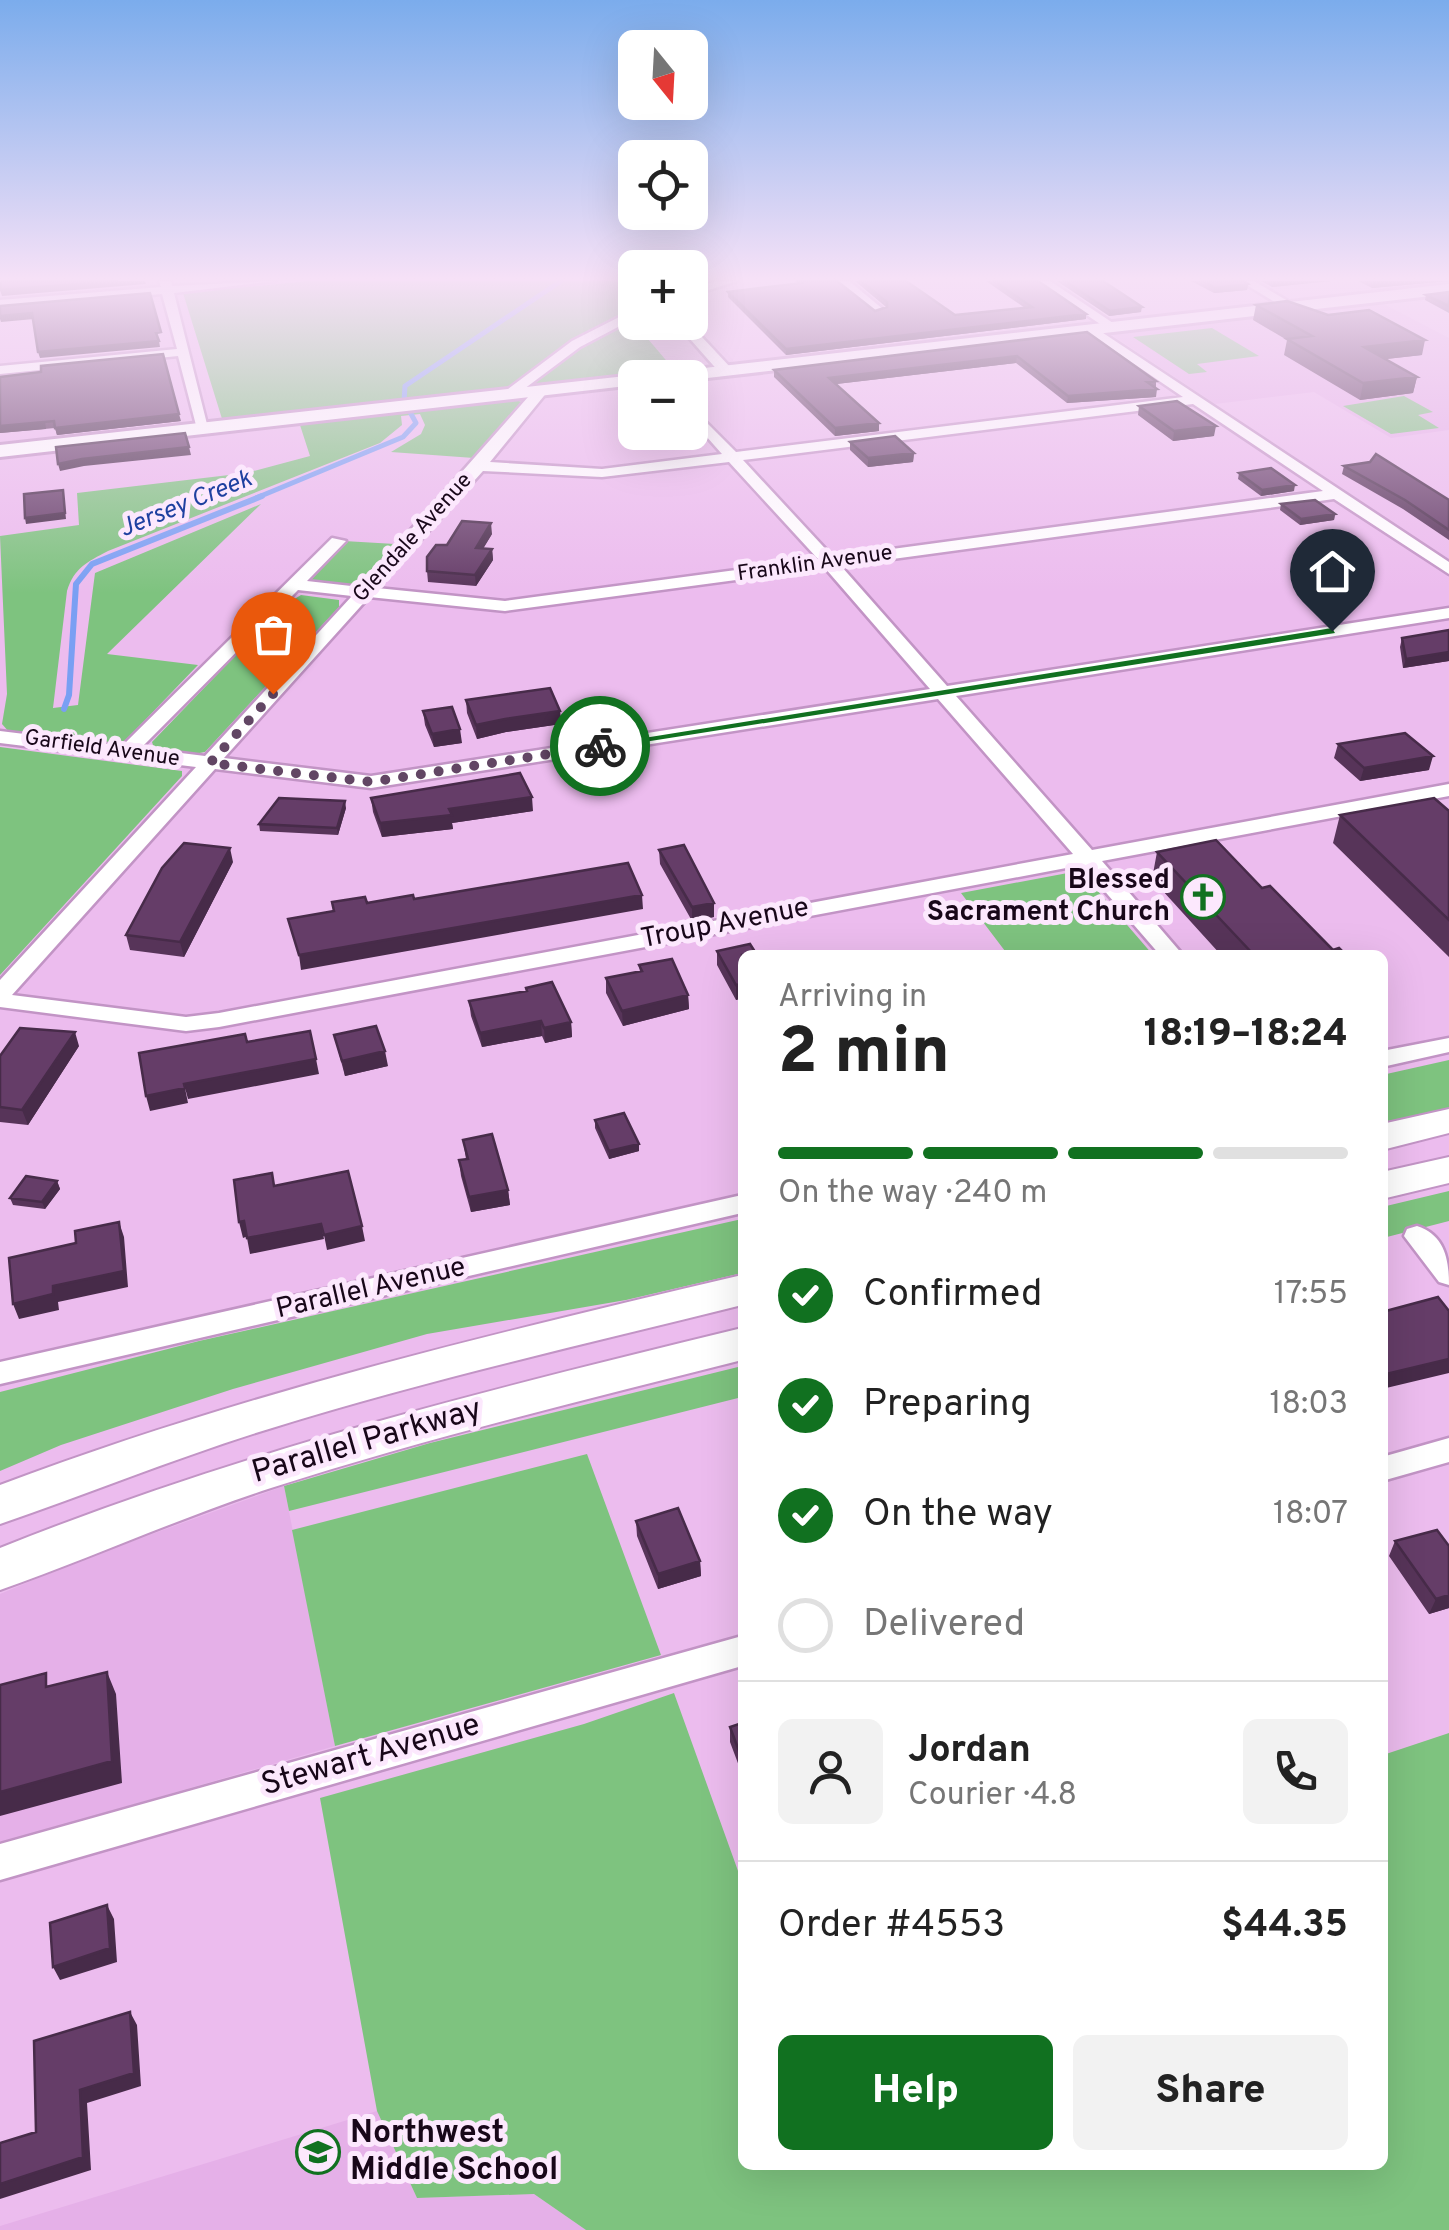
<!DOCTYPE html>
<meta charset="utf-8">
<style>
body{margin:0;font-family:Overpass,sans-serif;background:#f2f2f2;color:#222;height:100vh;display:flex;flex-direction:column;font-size:38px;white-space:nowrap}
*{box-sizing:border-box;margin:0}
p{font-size:32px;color:#767676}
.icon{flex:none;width:55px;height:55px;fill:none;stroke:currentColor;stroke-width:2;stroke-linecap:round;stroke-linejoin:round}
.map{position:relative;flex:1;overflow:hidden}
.side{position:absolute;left:738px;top:950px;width:650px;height:1220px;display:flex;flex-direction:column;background:#fff;border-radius:15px;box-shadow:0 10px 40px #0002}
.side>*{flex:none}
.needle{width:65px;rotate:162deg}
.buttons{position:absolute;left:618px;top:30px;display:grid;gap:20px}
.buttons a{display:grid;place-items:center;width:90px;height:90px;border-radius:15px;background:#fff;box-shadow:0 10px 40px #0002;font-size:50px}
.pin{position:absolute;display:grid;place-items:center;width:85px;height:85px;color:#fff;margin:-102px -42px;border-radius:50% 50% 50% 0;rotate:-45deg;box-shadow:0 0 10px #0007}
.pin .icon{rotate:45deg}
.courier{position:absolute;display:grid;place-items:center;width:100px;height:100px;margin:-50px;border:8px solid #117120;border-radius:50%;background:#fff;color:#222;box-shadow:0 2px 12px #0007}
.overview em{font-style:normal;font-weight:800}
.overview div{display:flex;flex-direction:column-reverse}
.overview{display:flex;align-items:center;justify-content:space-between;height:170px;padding:0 40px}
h1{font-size:65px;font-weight:800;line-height:75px}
.bar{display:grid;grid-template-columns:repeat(4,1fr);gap:15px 10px;align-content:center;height:120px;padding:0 40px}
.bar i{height:12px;border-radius:8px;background:#e0e0e0}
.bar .current{background:#117120}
.bar p{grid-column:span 4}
.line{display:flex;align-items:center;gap:25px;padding:0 40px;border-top:2px solid #e0e0e0}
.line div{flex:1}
.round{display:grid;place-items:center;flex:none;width:105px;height:105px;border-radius:15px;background:#f2f2f2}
ol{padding:0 40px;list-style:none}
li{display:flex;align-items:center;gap:30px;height:110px}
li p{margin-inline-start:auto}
li .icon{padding:10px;border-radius:50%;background:#117120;color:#fff;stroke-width:4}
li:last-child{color:#767676}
li i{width:55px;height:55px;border:5px solid #e0e0e0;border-radius:50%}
.primary-button{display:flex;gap:20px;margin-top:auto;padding:20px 40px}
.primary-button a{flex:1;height:115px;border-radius:15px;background:#117120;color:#fff;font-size:40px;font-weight:800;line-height:115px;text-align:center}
.primary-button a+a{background:#f2f2f2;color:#222}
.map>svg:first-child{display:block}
.built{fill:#e5b0e8}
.green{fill:#7ec37f}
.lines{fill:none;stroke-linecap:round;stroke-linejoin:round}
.stream-far1{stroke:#799ff3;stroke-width:5}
.stream{stroke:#799ff3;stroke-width:6}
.minor-casing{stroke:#c294c5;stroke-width:5}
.tertiary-casing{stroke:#c294c5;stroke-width:6}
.secondary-casing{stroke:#c294c5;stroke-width:4}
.minor{fill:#fff;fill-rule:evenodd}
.tertiary{fill:#fff;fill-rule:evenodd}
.secondary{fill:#fff;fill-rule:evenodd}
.wall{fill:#573459}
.shaded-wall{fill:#472b49}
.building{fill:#653d68;stroke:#472b49;stroke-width:2.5}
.route{fill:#117120}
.done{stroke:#624664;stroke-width:10;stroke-dasharray:0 18}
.labels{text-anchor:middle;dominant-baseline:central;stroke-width:10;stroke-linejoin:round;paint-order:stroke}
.far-street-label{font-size:22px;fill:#180719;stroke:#fce8fd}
.far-water-label{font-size:25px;font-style:italic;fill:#1e40a0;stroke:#fce8fd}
.poi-label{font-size:28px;font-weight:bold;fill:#180719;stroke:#fce8fd;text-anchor:end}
.street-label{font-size:28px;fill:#180719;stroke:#fce8fd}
.near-street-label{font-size:32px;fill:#180719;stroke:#fce8fd}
.near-poi-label{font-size:32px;font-weight:bold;fill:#180719;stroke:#fce8fd;text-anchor:start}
</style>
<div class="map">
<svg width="1449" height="2230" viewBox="0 0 1449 2230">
<rect width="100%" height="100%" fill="#ecbcee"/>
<!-- built -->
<path class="built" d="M1378,301L1449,338V430L1391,438L1314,392L1215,404L1107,332Z
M284,1486L335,1746L0,1843V1594L81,1560Z
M377,2111L417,2198L534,2194L586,2230H0V2226Z"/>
<!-- green -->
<path class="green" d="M308,281H635V311L567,345L507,390L223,422L183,293Z
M635,318V322L674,323L685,334L648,339L676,372L548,386L533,383L566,356Z
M1212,328L1259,356L1197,364L1207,372L1189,374L1133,337Z
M1404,396L1433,412L1418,415L1439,428L1391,434L1343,406Z
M509,399L523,402L474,458L391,452L421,434L425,425L420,414L401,416L402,425L380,443L108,551C87,562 74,568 67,591L53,708L78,705L95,573L261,504L107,654L198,665L124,742L113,744L9,732L2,724L7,694L0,536L79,525L77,493L246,473L310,456L299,422Z
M344,541L395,544L357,585L315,584L311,580Z
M301,595L339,600V607L205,752L194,754L154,748L152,742L283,606Z
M0,747L182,771V776L0,975Z
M1073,872L1084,875L1153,955H1008L961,893Z
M1449,1060V1108L1383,1124L1382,1075Z
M1449,1191V1221L1383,1238L1382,1207Z
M742,1219V1273L626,1300L427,1334L233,1389L61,1445L0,1471V1392L199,1341Z
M742,1366V1397L289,1511L284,1486L430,1443Z
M587,1454L661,1655L335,1746L292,1530Z
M674,1693L742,1882V2165H1382L1383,1755L1449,1733V2230H586L534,2194L417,2198L377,2111L320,1798L584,1724Z"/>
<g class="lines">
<!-- stream-far1 -->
<path class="stream-far1" d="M404,401L405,386L561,281
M256,498L403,437L416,423L409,410"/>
<!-- stream -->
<path class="stream" d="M64,709L69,695L76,584L92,564L262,496"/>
<!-- minor casing -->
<g class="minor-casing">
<path id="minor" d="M159,281H171L172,286L276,281L174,293L209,432L197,429L178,356L0,374V366L177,349L162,294L0,308V300L161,287Z
M718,281H737L690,296V288Z
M836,281H849L884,310L874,313Z
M1036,281H1050L1119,327L1109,330Z
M1240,281H1254L1298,307L1288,310Z
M635,309V318L580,347L512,398L500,395L572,341Z
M675,322H688L730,367V373H720Z
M1091,325L1449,562V574L1334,499L841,566L947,686L1449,608V618L956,696L1092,850L1449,784V796L1102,861L1183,955H1160L1082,865L219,1027L186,1031L0,1007V980L196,767L0,743V731L122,746L332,538L346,541L307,581L360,587L536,388L548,391L490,462L602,469L722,454L690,418V406L736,452L1183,397L1087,332ZM1193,404L1323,491L833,557L743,460ZM729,462L818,559L505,601L377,588L483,471L602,477ZM825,568L930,689L371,776L224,758L369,597L505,611ZM298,590L352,596L205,756L141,748ZM938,699L1073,854L219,1013L186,1017L12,995L215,769L371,788Z
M1449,1038V1052L1382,1067V1051Z
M742,1195V1213L0,1384V1362Z
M1417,1226C1445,1235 1449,1260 1449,1285L1439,1282L1404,1236L1407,1229Z
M1449,1438V1462L1382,1481V1457Z
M742,1636V1666L0,1880V1844Z"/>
</g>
<!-- tertiary casing -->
<g class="tertiary-casing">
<path id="tertiary" d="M1449,284V294L690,380L652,378L660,373Z
M635,375L642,378H635V385L0,457V445Z"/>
</g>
<!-- secondary casing -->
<g class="secondary-casing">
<path id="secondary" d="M1449,1109V1133L1382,1150V1124Z
M1449,1157V1183L1382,1199V1172Z
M742,1275V1305C585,1344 427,1380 272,1428C180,1456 91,1493 0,1524V1485C241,1394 491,1334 742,1275Z
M742,1328V1360C585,1400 426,1438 271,1488C179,1518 91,1558 0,1590V1548C241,1451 491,1389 742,1328Z"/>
</g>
<!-- minor -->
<use href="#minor" class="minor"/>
<!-- tertiary -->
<use href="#tertiary" class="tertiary"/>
<!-- secondary -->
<use href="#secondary" class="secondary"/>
</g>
<!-- wall -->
<path class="wall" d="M795,281H837L875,311L886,307L855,281H906L955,315L1025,308L986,281H1038L1086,319L786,355L728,297V292L796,284Z
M1057,281H1103L1141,312L1109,316Z
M1191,281H1244L1248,284L1247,290L1214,293Z
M1261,281H1331L1272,287Z
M1358,281H1449L1372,288Z
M1449,292V313L1425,300L1426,295Z
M1256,305L1422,355L1386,359L1417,377L1413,393L1360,400L1284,355L1287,340L1253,320Z
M1087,332L1156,381V397L1067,403L1016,363L836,384L879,423V431L835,436L774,377V370Z
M0,377L181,421L57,435L55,428L0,433Z
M1139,406L1214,436L1173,441L1138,415Z
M850,442L914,453L913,462L868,467L850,450Z
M1344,466L1449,500V540L1403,509L1342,474Z
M1239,473L1294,491L1261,496L1238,479Z
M1281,504L1335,514L1334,520L1300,525L1280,510Z
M492,534L483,548L492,549L493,560L476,586L428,582L427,571L447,545Z
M1449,630V661L1403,668L1400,647L1402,638Z
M466,700L560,711L561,724L506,732L477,739L467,713Z
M423,711L462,743L434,747L425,725Z
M1338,744L1429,770L1360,781L1334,758Z
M371,798L533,811L452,823L453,829L382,837L373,812Z
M346,808L338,835L260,831L259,824Z
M1449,811V957L1333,843L1340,815Z
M659,850L714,917L692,921L660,864Z
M1157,852L1262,888L1333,950L1346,955H1221L1152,879Z
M233,862L184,957L130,950L126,935Z
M717,951L742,955V998L736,1000L717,965Z
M639,965L688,995L689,1009L623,1026L606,993V978L640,972Z
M526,988L571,1022L572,1037L545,1043L542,1036L482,1047L471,1016L469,1001L526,991Z
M334,1035L388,1066L345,1076Z
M79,1046L28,1125L0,1122V1056Z
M595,1120L639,1151L609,1159L595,1128Z
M463,1140L508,1190L510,1205L471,1212L461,1176L459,1160L466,1159Z
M57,1181L60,1189L45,1209L13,1205L10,1198Z
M636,1521L700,1561L701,1576L658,1589L637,1536Z
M1395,1541L1449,1546V1608L1429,1614L1389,1556Z
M742,1723V1774L730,1742V1727Z"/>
<!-- shaded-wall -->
<path class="shaded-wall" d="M118,281H145L146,284L2,296L0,290Z
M1279,281H1331L1272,287L1273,282Z
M1387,281H1449L1372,288L1373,282Z
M1248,284L1247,290L1214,293L1215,288Z
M1142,307L1141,312L1109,316L1110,311Z
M32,313L34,319L1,322L0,319V316Z
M1086,314V319L786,355V349Z
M1425,340L1422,355L1360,362L1364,347Z
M159,341L160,347L40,358L38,352Z
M1017,356L1016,363L828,385L829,378Z
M1417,377L1413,393L1360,400L1363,383Z
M1157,389L1156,397L1067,403L1068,396Z
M179,414L181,421L57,435L55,428Z
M45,421L46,429L0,433V426Z
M879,423V431L835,436V428Z
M1216,426L1214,436L1173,441L1174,431Z
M189,447L191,455L84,466L60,471L58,464L82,459Z
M914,453L913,462L868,467V458Z
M1295,485L1294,491L1261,496L1262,490Z
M63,490L66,519L26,524L25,518Z
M1335,514L1334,520L1300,525L1301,519Z
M491,523L492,534L477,559L476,548Z
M492,549L493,560L476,586L475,575Z
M1449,652V661L1403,668L1406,659Z
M560,711L561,724L506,732L477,739L476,725L505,719Z
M460,729L462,743L434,747L432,734Z
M1433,756L1429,770L1360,781L1364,768Z
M532,797L533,811L452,823L453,829L382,837L380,823L449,809Z
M345,801L346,808L338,835L337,828Z
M230,848L233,862L184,957L180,942Z
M642,895L643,909L301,970L299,955Z
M714,903V917L692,921V907Z
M742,984V998L736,1000V985Z
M688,995L689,1009L623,1026L622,1011Z
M541,1021L542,1036L482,1047L480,1033Z
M571,1022L572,1037L545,1043L544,1028Z
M75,1032L79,1046L28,1125L22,1110Z
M385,1051L388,1066L345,1076L342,1061Z
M316,1059L319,1074L188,1099L184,1084Z
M185,1088L188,1103L150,1111L146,1096Z
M639,1144V1151L609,1159V1151Z
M57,1181L60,1189L45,1209L42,1202Z
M508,1190L510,1205L471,1212L469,1197Z
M244,1221L248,1236L243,1238L239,1222Z
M119,1222L124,1237L128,1287L58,1302L59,1310L19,1319L13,1304L53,1286Z
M321,1224L324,1239L250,1254L247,1238Z
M362,1226L365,1241L327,1250L324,1235Z
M1449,1359V1373L1382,1389V1375Z
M700,1561L701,1576L658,1589V1574Z
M1449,1595V1608L1429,1614L1436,1599Z
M107,1672L116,1694L122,1783L0,1816V1792Z
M107,1905L114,1919L117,1962L60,1980L53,1967Z
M130,2012L137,2025L141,2086L87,2103L91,2170L0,2199V2184L80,2090Z"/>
<!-- building -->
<path class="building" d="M1,281H118L0,290Z
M799,281H837L875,311L887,307V302L861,281H906L955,315L1032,307L994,281H1038L1086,314L786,349L728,292L802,283Z
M1065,281H1103L1142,307L1110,311Z
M1203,281H1244L1248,284L1215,288Z
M1449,292V306L1426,295Z
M150,293L161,332L156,333L159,341L38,352L32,313L0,316V306Z
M1287,301L1328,315L1369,310L1425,340L1364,347L1417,377L1363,383L1287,339L1312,336L1256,305Z
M1087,332L1156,381L1147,382L1157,389L1068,396L1017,356L829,378L879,423L835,428L774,370Z
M163,354L179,414L55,428L54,421L0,426V377L41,372V366Z
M1177,401L1216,426L1174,431L1139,406Z
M185,433L189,447L82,459L58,464L56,447Z
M895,436L914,453L868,458L850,442Z
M1376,454L1449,500V530L1405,500L1344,466L1370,462Z
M1271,468L1295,485L1262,490L1239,473Z
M63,490L65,513L25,518L24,494Z
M1315,500L1335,514L1301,519L1281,504Z
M462,521L491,523L476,548L492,549L475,575L427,571V557L436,545H447Z
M1449,630V652L1406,659L1402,638Z
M550,688L560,711L505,719L476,725L466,700Z
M452,707L460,729L432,734L423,711Z
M1405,733L1433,756L1364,768L1338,744Z
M520,773L532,797L449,809L452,815L380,823L371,798Z
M279,798L345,801L337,828L259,824Z
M1434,798L1449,811V920L1340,815Z
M1216,840L1262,888L1270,886L1333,950L1339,948L1346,955H1254L1157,852Z
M184,843L230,848L180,942L126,935L162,868Z
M684,845L714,903L692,907L659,850Z
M628,863L642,895L299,955L288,919L334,911L332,902L365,897L367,903L413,895L414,899Z
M750,944L757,955H742V984L736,985L717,951Z
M672,959L688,995L622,1011L606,978L642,971L639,965Z
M552,982L571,1022L544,1028L541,1021L480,1033L469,1001L527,991L526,988Z
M376,1026L385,1051L342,1061L334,1035Z
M20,1028L75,1032L22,1110L0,1107V1056Z
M310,1031L316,1059L184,1084L185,1088L146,1096L139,1053L245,1034L247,1042Z
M624,1113L639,1144L609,1151L595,1120Z
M492,1134L508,1190L469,1197L459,1160L468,1159L463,1140Z
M348,1171L362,1226L324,1235L321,1224L247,1238L244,1221L239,1222L234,1180L272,1173L274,1186Z
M26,1176L57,1181L42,1202L10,1198Z
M119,1222L124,1271L53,1286V1294L13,1304L9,1258L76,1243L75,1231Z
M1438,1297L1449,1311V1359L1382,1375V1312Z
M678,1508L700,1561L658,1574L636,1521Z
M1437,1530L1449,1546V1595L1436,1599L1395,1541Z
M107,1672L112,1761L0,1792V1685L46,1673V1687Z
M742,1723V1759L730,1727Z
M107,1905L110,1948L53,1967L50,1923Z
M130,2012L134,2073L80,2090L83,2157L0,2184V2143L36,2132L34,2041Z"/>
<!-- sky -->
<linearGradient id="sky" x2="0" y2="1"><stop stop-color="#7bacec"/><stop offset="0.47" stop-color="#f6e1f7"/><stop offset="1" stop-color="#f6e1f7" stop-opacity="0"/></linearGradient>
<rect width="1449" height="593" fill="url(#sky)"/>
<!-- route -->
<path class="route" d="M1332,628L1335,633L600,749L594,746Z"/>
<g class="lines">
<!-- done -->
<path class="done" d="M273,694L210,763L371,782L600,746"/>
</g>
<!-- icons -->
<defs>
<g id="church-ring" transform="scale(2.25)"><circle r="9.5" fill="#fce8fd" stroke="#117120" stroke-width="1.5"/><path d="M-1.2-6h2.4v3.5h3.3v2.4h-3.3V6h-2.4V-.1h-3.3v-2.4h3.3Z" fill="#117120"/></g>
<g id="school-ring" transform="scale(2.25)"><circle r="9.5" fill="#fce8fd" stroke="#117120" stroke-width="1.5"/><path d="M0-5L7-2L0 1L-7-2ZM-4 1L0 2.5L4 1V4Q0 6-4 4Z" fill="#117120"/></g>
</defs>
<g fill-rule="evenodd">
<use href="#church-ring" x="1203" y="897"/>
<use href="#school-ring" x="318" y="2152"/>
</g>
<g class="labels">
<!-- far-street labels -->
<g class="far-street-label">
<text transform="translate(413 538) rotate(-48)">Glendale Avenue</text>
<text transform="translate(815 564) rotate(-8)">Franklin Avenue</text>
<text transform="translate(102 749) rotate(8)">Garfield Avenue</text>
</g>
<!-- far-water labels -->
<g class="far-water-label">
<text transform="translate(186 505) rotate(-22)">Jersey Creek</text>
</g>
<!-- poi labels -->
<g class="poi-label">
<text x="1170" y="881">Blessed<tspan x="1170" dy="32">Sacrament Church</tspan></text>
</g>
<!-- street labels -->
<g class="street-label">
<text transform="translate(725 924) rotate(-11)">Troup Avenue</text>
<text transform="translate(371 1289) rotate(-13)">Parallel Avenue</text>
</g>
<!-- near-street labels -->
<g class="near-street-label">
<text transform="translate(367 1442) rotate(-16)">Parallel Parkway</text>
<text transform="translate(371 1756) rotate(-16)">Stewart Avenue</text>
</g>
<!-- near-poi labels -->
<g class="near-poi-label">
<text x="350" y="2134">Northwest<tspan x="350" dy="37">Middle School</tspan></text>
</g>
</g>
</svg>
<div class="buttons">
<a><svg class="needle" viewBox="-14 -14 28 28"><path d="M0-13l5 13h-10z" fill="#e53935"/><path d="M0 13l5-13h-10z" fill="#767676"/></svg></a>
<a><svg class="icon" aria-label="locate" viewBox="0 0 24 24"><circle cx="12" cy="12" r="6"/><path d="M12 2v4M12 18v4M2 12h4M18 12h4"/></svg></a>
<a>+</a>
<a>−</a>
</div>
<div class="pin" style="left:273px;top:694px;background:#ea580c"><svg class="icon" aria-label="bag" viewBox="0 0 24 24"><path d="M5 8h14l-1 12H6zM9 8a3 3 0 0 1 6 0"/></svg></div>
<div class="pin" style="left:1332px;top:631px;background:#1f2937"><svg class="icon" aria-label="home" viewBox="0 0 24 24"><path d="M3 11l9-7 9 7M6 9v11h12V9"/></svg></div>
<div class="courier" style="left:600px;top:746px"><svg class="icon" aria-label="bike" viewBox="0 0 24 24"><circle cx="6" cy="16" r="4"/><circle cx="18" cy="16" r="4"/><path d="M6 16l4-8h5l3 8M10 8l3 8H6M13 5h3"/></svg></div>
<section class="side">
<div class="overview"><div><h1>2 min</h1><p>Arriving in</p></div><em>18:19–18:24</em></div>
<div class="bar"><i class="current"></i><i class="current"></i><i class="current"></i><i></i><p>On the way · 240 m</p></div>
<ol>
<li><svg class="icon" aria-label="check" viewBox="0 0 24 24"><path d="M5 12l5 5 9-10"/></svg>Confirmed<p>17:55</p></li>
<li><svg class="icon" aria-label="check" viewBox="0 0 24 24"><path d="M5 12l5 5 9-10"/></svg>Preparing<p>18:03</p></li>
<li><svg class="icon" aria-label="check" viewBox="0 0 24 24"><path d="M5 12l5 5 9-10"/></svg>On the way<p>18:07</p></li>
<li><i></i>Delivered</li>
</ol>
<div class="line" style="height:180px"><a class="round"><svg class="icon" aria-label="person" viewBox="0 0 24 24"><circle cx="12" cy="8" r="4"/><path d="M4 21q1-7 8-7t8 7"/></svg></a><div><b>Jordan</b><p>Courier · 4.8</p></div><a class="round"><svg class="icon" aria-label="phone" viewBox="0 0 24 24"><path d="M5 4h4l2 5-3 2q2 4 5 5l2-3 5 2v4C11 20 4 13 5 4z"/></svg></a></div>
<div class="line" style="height:130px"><div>Order #4553</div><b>$44.35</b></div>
<div class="primary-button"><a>Help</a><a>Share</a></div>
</section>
</div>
